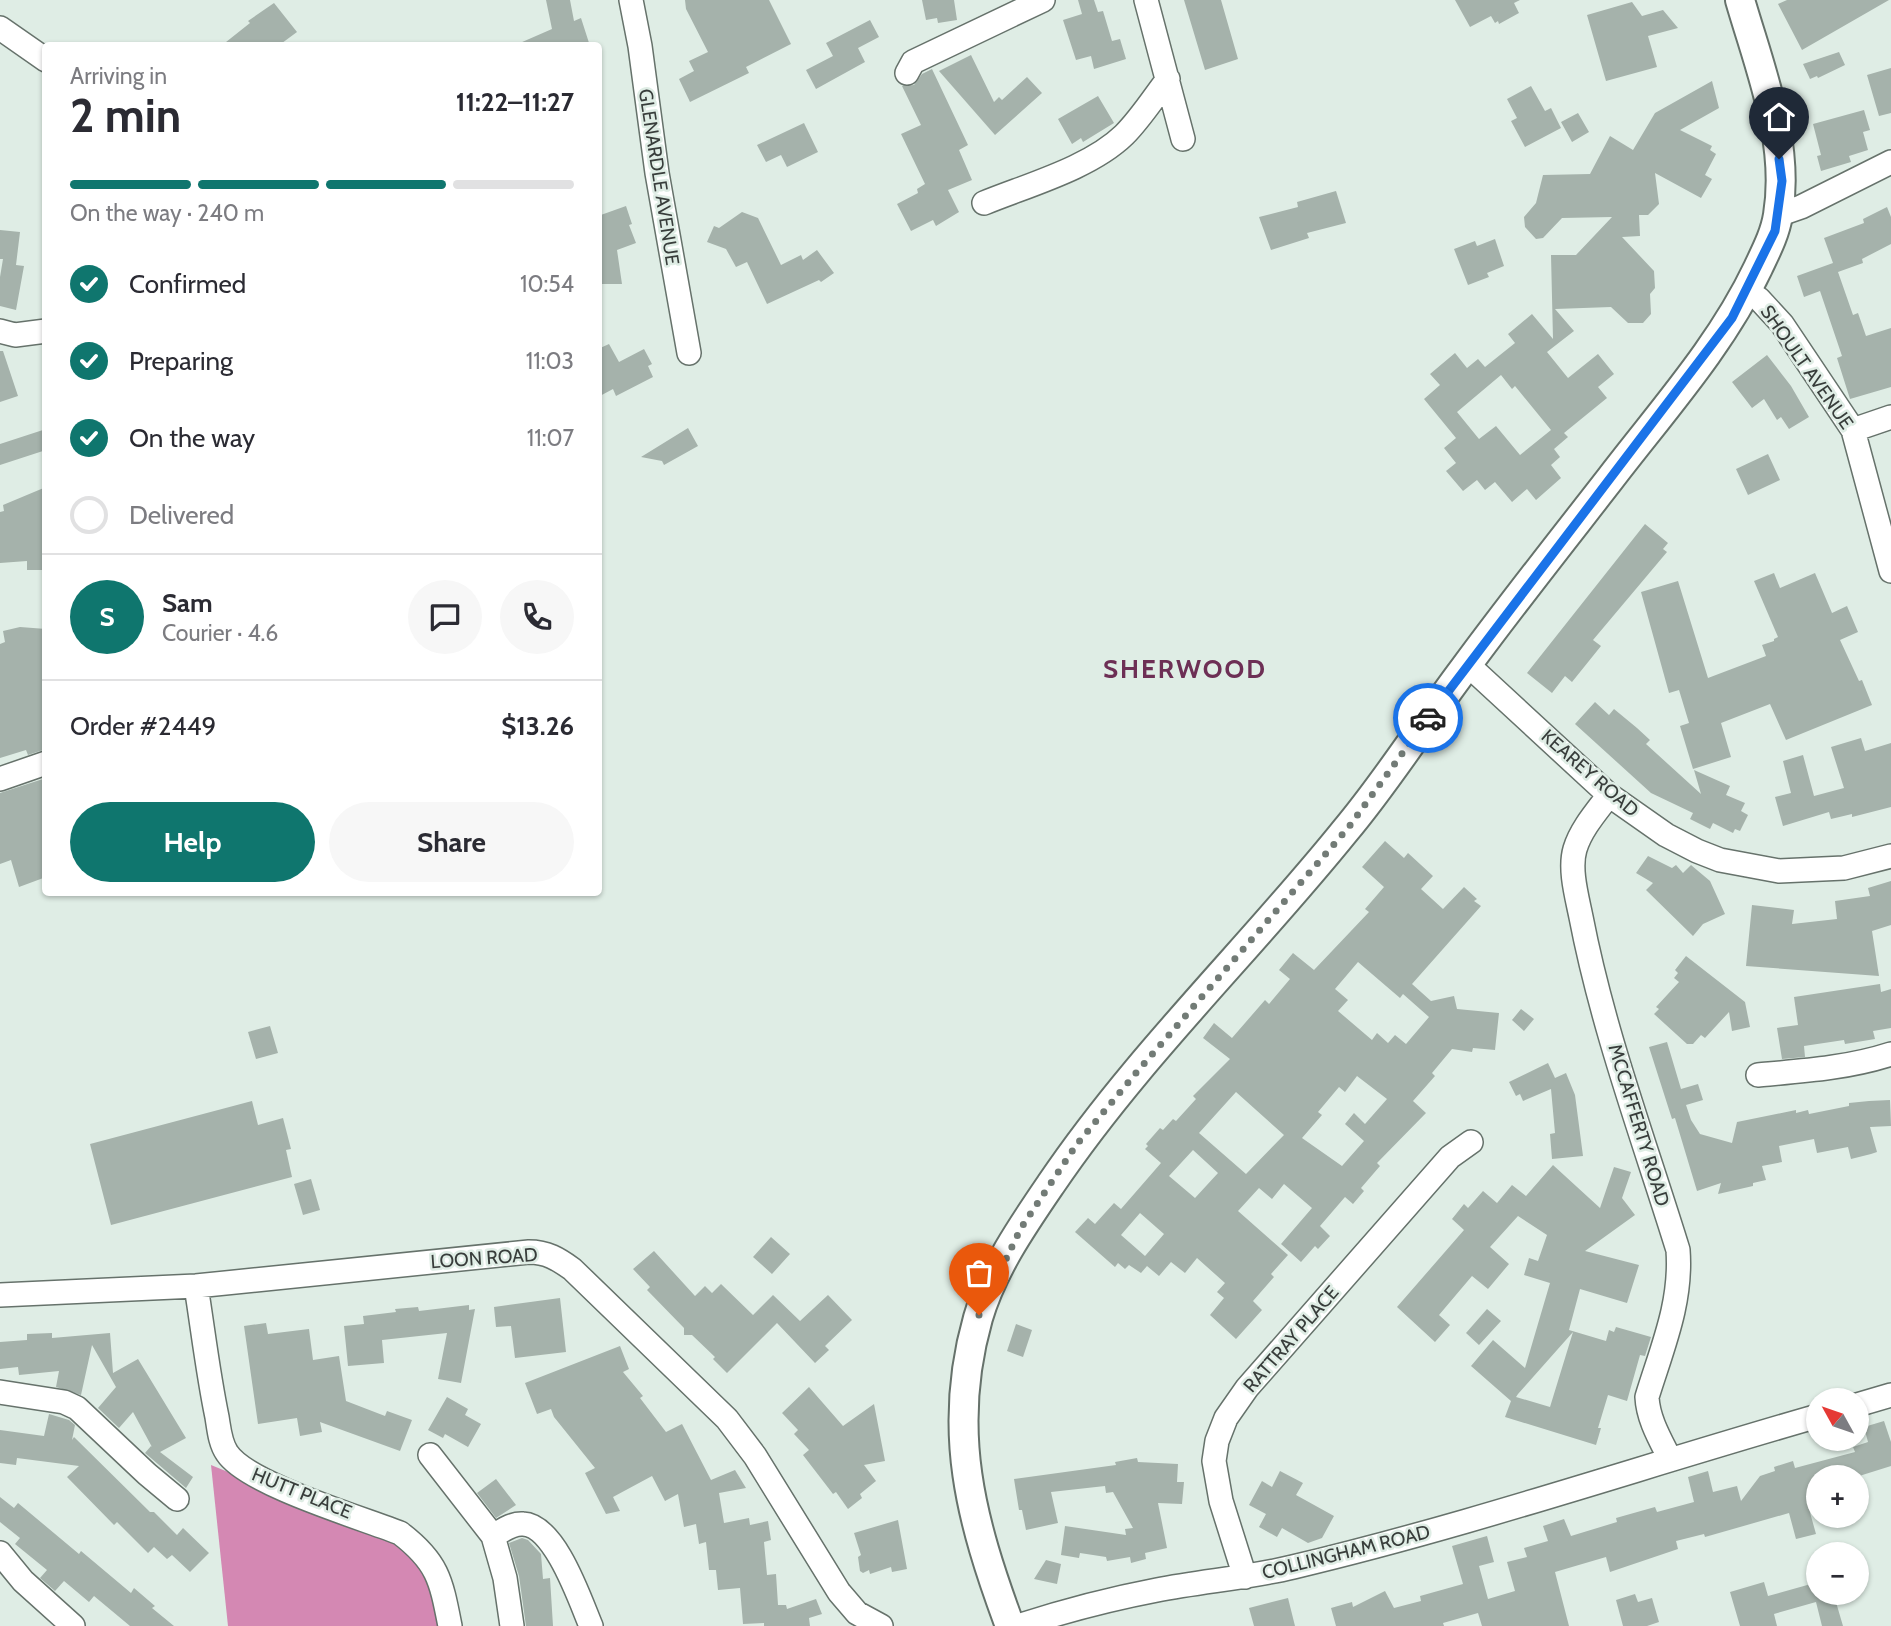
<!DOCTYPE html>
<meta charset="utf-8">
<style>
body{margin:0;font-family:Cabin,sans-serif;background:#f7f7f7;color:#2b2b33;height:100vh;display:flex;flex-direction:column;font-size:26px;white-space:nowrap}
*{box-sizing:border-box;margin:0}
p{font-size:23px;color:#7c7c81}
.icon{flex:none;width:38px;height:38px;fill:none;stroke:currentColor;stroke-width:2;stroke-linecap:round;stroke-linejoin:round}
.map{position:relative;flex:1;overflow:hidden}
.drawer{position:absolute;left:42px;top:42px;width:560px;height:854px;display:flex;flex-direction:column;background:#fff;border-radius:7px;box-shadow:0 2px 5px #0004}
.drawer>*{flex:none}
.needle{width:46px;rotate:310deg}
.buttons{position:absolute;left:1806px;top:1388px;display:grid;gap:14px}
.buttons a{display:grid;place-items:center;width:63px;height:63px;border-radius:50%;background:#fff;box-shadow:0 2px 5px #0004;font-size:35px}
.pin{position:absolute;display:grid;place-items:center;width:60px;height:60px;color:#fff;margin:-72px -30px;border-radius:50% 50% 50% 0;rotate:-45deg;box-shadow:0 0 7px #0007}
.pin .icon{rotate:45deg}
.courier{position:absolute;display:grid;place-items:center;width:70px;height:70px;margin:-35px;border:5px solid #1a73e8;border-radius:50%;background:#fff;color:#222;box-shadow:0 2px 9px #0007}
.summary em{font-style:normal;font-weight:700}
.summary div{display:flex;flex-direction:column-reverse}
.summary{display:flex;align-items:center;justify-content:space-between;height:119px;padding:0 28px}
h1{font-size:46px;font-weight:700;line-height:52px}
.bar{display:grid;grid-template-columns:repeat(4,1fr);gap:10px 7px;align-content:center;height:84px;padding:0 28px}
.bar i{height:9px;border-radius:5px;background:#e1e1e2}
.bar .current{background:#0f766e}
.bar p{grid-column:span 4}
.line{display:flex;align-items:center;gap:18px;padding:0 28px;border-top:2px solid #e1e1e2}
.line div{flex:1}
.round{display:grid;place-items:center;flex:none;width:74px;height:74px;border-radius:37px;background:#f7f7f7}
ol{padding:0 28px;list-style:none}
li{display:flex;align-items:center;gap:21px;height:77px}
li p{margin-inline-start:auto}
li .icon{padding:7px;border-radius:50%;background:#0f766e;color:#fff;stroke-width:4}
li:last-child{color:#7c7c81}
li i{width:38px;height:38px;border:4px solid #e1e1e2;border-radius:50%}
.primary-button{display:flex;gap:14px;margin-top:auto;padding:14px 28px}
.primary-button a{flex:1;height:80px;border-radius:42px;background:#0f766e;color:#fff;font-size:28px;font-weight:700;line-height:80px;text-align:center}
.primary-button a+a{background:#f7f7f7;color:#2b2b33}
.map>svg:first-child{display:block}
.forest{fill:#d488b3}
.building{fill:#a5b2ab;fill-rule:evenodd}
.lines{fill:none;stroke-linecap:round;stroke-linejoin:round}
.minor-casing{stroke:#66726b;stroke-width:26}
.tertiary-casing{stroke:#66726b;stroke-width:32}
.minor{stroke:#fff;stroke-width:23}
.tertiary{stroke:#fff;stroke-width:28}
.done{stroke:#727b76;stroke-width:7;stroke-dasharray:0 12.6}
.route{stroke:#1a73e8;stroke-width:9}
.labels{text-anchor:middle;dominant-baseline:central;stroke-width:5;stroke-linejoin:round;paint-order:stroke}
.street-label{font-size:19px;fill:#383d3b;stroke:#dfede5}
.district-label{font-size:26px;font-weight:bold;letter-spacing:2px;fill:#6d2f55;stroke:#dfede5}
</style>
<div class="map">
<svg width="1891" height="1626" viewBox="0 0 1891 1626">
<rect width="100%" height="100%" fill="#dfede5"/>
<!-- forest -->
<path class="forest" d="M211,1465L420,1551L440,1626H228Z"/>
<!-- building -->
<path class="building" d="M546,0H570L574,21L581,18L590,46H513L552,29Z
M685,0H769L791,44L746,67L749,73L690,102L679,79L694,71L689,61L708,52L686,9Z
M922,0H954L957,20L938,23L937,18L926,20Z
M1078,0H1094L1098,12L1103,11L1112,41L1120,39L1126,59L1094,69L1091,56L1076,60L1063,20L1082,14Z
M1184,0H1221L1238,59L1205,70Z
M1455,0H1520L1514,3L1519,13L1499,24L1498,21L1495,23L1491,16L1470,27Z
M1787,0H1889L1802,50L1778,4Z
M1632,2L1642,16L1663,10L1678,28L1648,36L1657,67L1606,81L1587,15Z
M274,3L297,32L278,46H221L250,23L248,21Z
M870,20L879,37L858,48L865,62L816,89L806,70L833,56L826,43Z
M1839,52L1845,65L1818,78L1817,76L1810,79L1803,64Z
M971,55L994,102L999,97L1002,100L1027,77L1042,93L995,135L939,71Z
M1891,68V113L1879,116L1867,75Z
M932,69L968,145L959,150L972,180L948,190L959,212L936,226L933,220L911,231L897,204L918,193L917,189L925,184L901,134L921,125L902,86L914,85L922,74Z
M1712,81L1719,108L1680,130L1712,146L1710,150L1716,154L1705,175L1712,179L1701,198L1655,173L1659,204L1648,215H1639L1640,236L1622,237L1654,271L1655,288L1650,294L1651,314L1643,323H1628L1611,307L1555,309L1574,331L1547,352L1568,378L1598,354L1614,374L1598,387L1607,398L1564,433L1568,437L1554,449L1560,457L1551,465L1561,478L1536,500L1527,489L1512,502L1495,482L1485,490L1477,480L1463,491L1446,471L1456,463L1444,448L1456,438L1424,399L1440,385L1430,374L1455,353L1467,368L1478,359L1485,367L1515,343L1508,334L1532,314L1553,339L1551,255H1576L1612,217L1562,218L1543,238L1536,239L1525,227L1524,217L1536,203L1543,175L1590,174L1610,136L1633,150L1655,113ZM1501,375L1512,389L1515,386L1551,430L1520,455L1496,426L1479,439L1457,412Z
M1531,86L1545,111L1551,108L1561,128L1525,147L1511,121L1517,118L1507,99Z
M1098,96L1114,123L1083,142L1081,138L1072,144L1058,119Z
M1864,110L1870,130L1863,132L1868,150L1849,156L1851,162L1821,171L1817,156L1821,155L1813,124Z
M1578,113L1589,132L1572,142L1561,122Z
M804,123L818,152L787,167L781,155L766,162L757,145Z
M1336,191L1346,223L1307,233L1309,238L1271,250L1259,217L1298,207L1297,202Z
M626,206L632,224L629,225L636,243L617,250L622,284H598V216Z
M1887,207L1891,217V244L1862,259L1863,263L1838,272L1853,315L1858,313L1866,336L1891,328V387L1850,399L1837,358L1842,356L1820,291L1804,297L1797,276L1833,263L1824,238L1864,223L1863,219Z
M742,212L758,218L781,265L801,255L803,260L817,250L834,273L821,282L819,280L767,304L747,262L736,267L726,249L707,242L714,226L719,228Z
M0,230L20,232L16,265L24,266L16,310L0,306V277L3,259H0Z
M1495,239L1504,266L1487,273L1489,277L1468,285L1454,249L1475,241L1477,246Z
M609,344L619,362L644,349L652,364L648,366L653,377L616,396L613,389L598,397V349Z
M0,351H3L18,396L0,402Z
M1767,355L1791,386L1809,417L1789,429L1781,417L1777,420L1764,399L1752,408L1732,382Z
M688,428L698,446L664,465L662,461L641,457Z
M46,429V450L0,465V444Z
M1768,454L1780,480L1748,495L1736,469Z
M46,487V570H27V561L0,563V512L4,511L3,505Z
M1645,524L1668,543L1663,549L1667,552L1593,640L1601,646L1572,682L1565,676L1552,693L1527,673Z
M1774,573L1780,588L1815,573L1832,613L1847,606L1858,632L1840,640L1859,681L1862,680L1872,705L1786,740L1770,704L1721,723L1731,757L1693,769L1680,726L1689,723L1679,690L1669,693L1641,592L1678,581L1708,678L1766,656L1762,645L1774,641V639L1778,637L1754,581Z
M20,627L46,629V749L28,755L26,750L0,758V644L5,642L3,631Z
M1595,702L1609,715L1614,709L1637,728L1650,740L1646,744L1701,794L1694,770L1730,786L1726,795L1745,803L1741,811L1748,815L1740,831L1735,829L1733,833L1713,823L1710,829L1690,819L1693,813L1651,793L1575,724Z
M1861,738L1865,751L1891,743V807L1852,817V814L1831,819L1829,812L1783,826L1775,797L1791,793L1783,761L1803,755L1814,796L1844,788L1831,747Z
M46,778V877L19,887L11,860L0,864V793Z
M1385,841L1404,858L1408,853L1433,876L1421,889L1443,909L1464,887L1477,899L1474,901L1481,906L1412,984L1431,1001L1454,996L1457,1009L1499,1013L1495,1050L1473,1048L1472,1052L1452,1049L1432,1073L1435,1076L1413,1101L1426,1113L1377,1163L1380,1166L1361,1188L1364,1191L1353,1204L1345,1197L1320,1226L1330,1236L1318,1249L1315,1246L1301,1262L1281,1244L1312,1208L1284,1184L1272,1199L1259,1188L1238,1211L1288,1255L1271,1274L1274,1277L1253,1301L1262,1310L1236,1339L1210,1315L1224,1298L1217,1292L1225,1283L1197,1258L1185,1273L1171,1262L1159,1276L1147,1266L1141,1273L1129,1265L1125,1269L1118,1263L1115,1267L1075,1232L1088,1218L1095,1224L1114,1203L1121,1209L1161,1163L1145,1149L1148,1146L1146,1144L1160,1128L1163,1130L1173,1119L1176,1121L1196,1099L1193,1096L1230,1059L1203,1038L1214,1023L1232,1038L1265,1000L1269,1004L1290,979L1279,970L1293,953L1314,970L1369,912L1365,909L1384,887L1362,867ZM1358,962L1400,998L1403,994L1429,1017L1406,1044L1395,1035L1388,1043L1377,1033L1372,1040L1338,1011L1348,1000L1335,989ZM1357,1076L1387,1099L1365,1124L1354,1113L1345,1124L1364,1141L1342,1166L1302,1138L1322,1115L1318,1112L1339,1087L1345,1092ZM1236,1092L1284,1135L1246,1174L1199,1133ZM1193,1150L1218,1173L1195,1198L1169,1176ZM1140,1213L1164,1234L1145,1256L1121,1235Z
M1648,856L1672,868L1676,865L1683,873L1691,865L1710,881L1725,914L1703,924L1693,936L1646,890L1653,883L1636,873Z
M1891,881V925L1872,931L1879,976L1746,966L1752,905L1794,910L1792,924L1837,919L1835,901L1870,896L1868,888Z
M1686,956L1745,1002L1750,1027L1732,1031L1729,1012L1705,1038L1701,1035L1693,1044H1687L1654,1014L1659,1009L1656,1007L1679,982L1674,978L1678,973L1675,970Z
M1880,984L1881,992L1891,989V1028L1873,1031L1875,1039L1845,1044L1844,1040L1804,1046L1805,1057L1782,1059L1777,1028L1798,1025L1794,997Z
M1521,1009L1534,1019L1524,1031L1512,1020Z
M270,1026L278,1053L256,1059L248,1032Z
M1667,1042L1681,1089L1698,1084L1703,1100L1686,1105L1691,1120L1700,1134L1732,1143L1737,1122L1796,1110V1113L1808,1110L1809,1114L1849,1106V1103L1869,1101L1890,1100L1891,1126L1870,1127L1877,1152L1871,1154L1851,1159L1848,1147L1817,1153L1814,1139L1779,1146L1782,1162L1762,1166L1766,1180L1753,1183V1186L1718,1194L1721,1183L1697,1191L1675,1118L1672,1119L1649,1047Z
M1548,1063L1555,1078L1566,1073L1575,1095L1583,1156L1552,1159L1550,1134L1555,1133L1551,1089L1523,1101L1520,1094L1516,1096L1509,1082Z
M252,1101L258,1125L283,1118L291,1149L286,1150L292,1177L111,1225L90,1144Z
M1553,1165L1600,1208L1614,1167L1631,1172L1622,1198L1635,1215L1585,1251L1639,1265L1627,1303L1580,1289L1569,1330L1606,1341L1609,1330L1614,1332L1616,1327L1651,1337L1645,1356L1640,1355L1627,1401L1608,1395L1598,1428H1601L1596,1445L1505,1417L1511,1401L1471,1366L1493,1340L1525,1368L1550,1283L1524,1275L1529,1258L1538,1261L1547,1235L1518,1216L1490,1247L1509,1264L1488,1289L1472,1276L1439,1315L1450,1325L1435,1342L1397,1307L1464,1230L1452,1219L1464,1204L1468,1208L1483,1191L1497,1203L1512,1185L1526,1196ZM1573,1332L1550,1407L1516,1397L1518,1394Z
M311,1179L320,1210L303,1215L294,1184Z
M771,1237L790,1254L772,1274L753,1257Z
M654,1251L695,1296L705,1286L712,1293L721,1284L753,1315L773,1295L800,1321L828,1295L852,1320L825,1346L829,1350L815,1363L777,1323L727,1373L713,1359L715,1357L692,1335H684V1328L647,1290L650,1287L633,1269Z
M560,1298L566,1352L515,1358L511,1326L496,1327L494,1307Z
M469,1305V1310L475,1309L461,1383L438,1379L447,1333L382,1340L384,1363L348,1366L344,1326L364,1324L363,1316L396,1312L395,1309L418,1307L419,1311Z
M1487,1309L1501,1321L1479,1345L1466,1333Z
M266,1323L268,1334L309,1329L313,1360L339,1356L346,1401L385,1416L387,1411L412,1420L400,1451L320,1422L322,1432L300,1436L297,1418L258,1424L244,1326Z
M1016,1324L1032,1330L1023,1357L1007,1351Z
M52,1333V1338L110,1333L113,1373L138,1359L186,1438L160,1452L193,1477L186,1488L145,1453L151,1446L152,1447L133,1412L119,1428L98,1408L116,1387L92,1345L81,1395L56,1387L59,1371L19,1375L18,1367L0,1369V1342L27,1340V1334Z
M620,1346L629,1369L623,1372L643,1396L640,1398L666,1432L682,1424L711,1480L735,1470L746,1488L719,1493L724,1523L749,1518L750,1525L768,1521L771,1540L764,1542L767,1575L776,1574L778,1605H786L787,1609L816,1599L822,1614L809,1618L810,1626H764V1623L743,1624L740,1588L718,1590L716,1570H709L706,1542L699,1544L696,1524L684,1527L678,1494L665,1501L652,1476L613,1497L620,1511L606,1514L585,1473L595,1468L554,1417L551,1409L537,1414L525,1383Z
M809,1387L843,1426L874,1404L885,1461L864,1465L876,1481L860,1494L862,1498L848,1509L836,1492L833,1494L803,1455L809,1450L794,1434L798,1430L782,1413Z
M447,1397L468,1409L465,1415L481,1424L468,1447L445,1434L443,1438L428,1430Z
M49,1414L69,1420L75,1425L72,1440L74,1437L150,1512H154L177,1535L183,1528L209,1553L190,1572L172,1555L167,1559L154,1547L148,1553L117,1522L114,1525L67,1477L79,1466L17,1458L16,1465L0,1463V1430L44,1436Z
M1884,1421L1891,1442V1466L1856,1477H1818V1495L1806,1498L1816,1534L1796,1539L1789,1513L1705,1537L1704,1534L1676,1541L1678,1549L1610,1572L1606,1557L1555,1572L1569,1626H1482L1478,1613L1443,1623L1444,1626H1336L1331,1608L1352,1602L1353,1607L1385,1591L1394,1608L1421,1601L1420,1596L1463,1584L1452,1546L1487,1536L1494,1562L1479,1566L1488,1599L1515,1591L1507,1562L1527,1557L1524,1548L1548,1541L1543,1526L1564,1519L1571,1536L1617,1522L1616,1518L1655,1507L1657,1512L1694,1502L1688,1477L1708,1471L1713,1492L1737,1486L1741,1501L1760,1476L1775,1471L1774,1467L1793,1461L1795,1468L1855,1452L1853,1447L1868,1442L1864,1427Z
M1137,1458L1138,1462L1178,1464L1177,1482H1184L1182,1504L1158,1503L1167,1548L1145,1553L1146,1559L1131,1563L1130,1557L1107,1561L1106,1557L1080,1553L1079,1558L1061,1555L1065,1526L1126,1535L1125,1529L1133,1528L1113,1492L1106,1493L1105,1486L1051,1492L1058,1523L1026,1530L1022,1510H1019L1014,1479L1116,1465L1115,1462Z
M1280,1471L1303,1483L1296,1495L1334,1516L1322,1538L1308,1543L1282,1528L1277,1537L1259,1527L1266,1514L1249,1505L1262,1481L1272,1487Z
M496,1479L516,1505L496,1518L477,1493Z
M0,1497L14,1508L18,1503L79,1554L81,1551L131,1593L134,1588L155,1606L152,1608L174,1626H130L94,1596L89,1602L64,1581L55,1591L40,1578L47,1570L15,1544L20,1538L0,1522Z
M898,1520L907,1569L892,1572L891,1567L870,1574L869,1570L863,1573L860,1571L858,1557L861,1555L854,1533Z
M522,1538L528,1540L541,1554L543,1579L550,1578L553,1626H526L519,1576L509,1543Z
M1046,1560L1061,1564L1057,1584L1034,1579Z
M1764,1582L1768,1596L1818,1582V1592H1833L1843,1626H1822L1816,1602L1774,1614L1777,1626H1740L1730,1592Z
M1635,1594L1638,1602L1652,1598L1659,1622L1647,1626H1623L1616,1600Z
M1288,1598L1295,1626H1254L1249,1608Z"/>
<g class="lines">
<!-- minor casing -->
<g class="minor-casing">
<path id="minor" d="M631,0L640,46L657,173L689,353
M1146,0L1183,139
M0,28L46,60
M907,73L913,62L1043,0
M984,203C1028,185 1090,168 1124,135C1141,118 1154,97 1168,79
M1778,215L1801,207L1891,162
M1747,291L1759,299L1782,324L1853,430L1891,571
M0,331L15,335L46,331
M1853,430L1891,417
M1467,664L1609,795L1666,835L1697,851L1720,860L1779,871L1844,868L1891,856
M0,779L46,763
M1609,795C1597,811 1581,829 1575,849C1569,869 1577,897 1581,917C1603,1031 1644,1140 1678,1250C1682,1303 1662,1348 1647,1397C1648,1419 1660,1439 1670,1459
M1758,1075C1803,1071 1848,1068 1891,1054
M196,1286C203,1330 208,1374 217,1417C219,1429 220,1443 227,1453C247,1484 362,1518 400,1533C438,1562 441,1580 450,1626
M0,1295L196,1286L529,1252C547,1252 558,1259 572,1269L727,1419L755,1456L839,1592L857,1613L881,1626
M0,1392L64,1402L77,1408L147,1474L177,1499
M1857,1405L1891,1395
M430,1455L493,1536L505,1578L512,1626
M493,1536C502,1531 512,1523 523,1524C555,1525 580,1600 591,1626
M0,1553L23,1581L73,1626
M1245,1577L1221,1501L1214,1461L1217,1441L1226,1418L1247,1388L1450,1157L1471,1142
M1018,1626C1064,1611 1110,1599 1157,1590C1202,1581 1248,1578 1293,1567C1470,1525 1643,1466 1818,1416"/>
</g>
<!-- tertiary casing -->
<g class="tertiary-casing">
<path id="tertiary" d="M1010,1626C971,1521 946,1430 978,1318C992,1270 1023,1225 1051,1184C1137,1057 1249,950 1345,831C1388,780 1424,722 1464,669C1511,605 1561,542 1610,479C1662,411 1721,346 1758,268C1766,251 1775,234 1778,215C1790,142 1760,69 1740,0"/>
</g>
<!-- minor -->
<use href="#minor" class="minor"/>
<!-- tertiary -->
<use href="#tertiary" class="tertiary"/>
</g>
<g class="lines">
<!-- done -->
<path class="done" d="M979,1315L1021,1228L1077,1144L1136,1073L1348,828L1428,718"/>
<!-- route -->
<path class="route" d="M1428,718L1732,318L1775,231L1782,181L1779,159"/>
</g>
<g class="labels">
<!-- street labels -->
<g class="street-label">
<text transform="translate(659 177) rotate(81)">GLENARDLE AVENUE</text>
<text transform="translate(1807 367) rotate(55)">SHOULT AVENUE</text>
<text transform="translate(1590 773) rotate(41)">KEAREY ROAD</text>
<text transform="translate(1639 1125) rotate(73)">MCCAFFERTY ROAD</text>
<text transform="translate(484 1258) rotate(-4)">LOON ROAD</text>
<text transform="translate(1291 1339) rotate(-49)">RATTRAY PLACE</text>
<text transform="translate(302 1493) rotate(22)">HUTT PLACE</text>
<text transform="translate(1346 1552) rotate(-14)">COLLINGHAM ROAD</text>
</g>
<!-- district labels -->
<g class="district-label">
<text x="1185" y="669">SHERWOOD</text>
</g>
</g>
</svg>
<div class="buttons">
<a><svg class="needle" viewBox="-14 -14 28 28"><path d="M0-13l5 13h-10z" fill="#e53935"/><path d="M0 13l5-13h-10z" fill="#7c7c81"/></svg></a>
<a>+</a>
<a>−</a>
</div>
<div class="pin" style="left:979px;top:1315px;background:#ea580c"><svg class="icon" aria-label="bag" viewBox="0 0 24 24"><path d="M5 8h14l-1 12H6zM9 8a3 3 0 0 1 6 0"/></svg></div>
<div class="pin" style="left:1779px;top:159px;background:#1f2937"><svg class="icon" aria-label="home" viewBox="0 0 24 24"><path d="M3 11l9-7 9 7M6 9v11h12V9"/></svg></div>
<div class="courier" style="left:1428px;top:718px"><svg class="icon" aria-label="car" viewBox="0 0 24 24"><path d="M5 17H2v-5l4-1 3-4h7l3 4 3 1v5h-3M9 17h6M6 11h13"/><circle cx="7" cy="17" r="2"/><circle cx="17" cy="17" r="2"/></svg></div>
<section class="drawer">
<div class="summary"><div><h1>2 min</h1><p>Arriving in</p></div><em>11:22–11:27</em></div>
<div class="bar"><i class="current"></i><i class="current"></i><i class="current"></i><i></i><p>On the way · 240 m</p></div>
<ol>
<li><svg class="icon" aria-label="check" viewBox="0 0 24 24"><path d="M5 12l5 5 9-10"/></svg>Confirmed<p>10:54</p></li>
<li><svg class="icon" aria-label="check" viewBox="0 0 24 24"><path d="M5 12l5 5 9-10"/></svg>Preparing<p>11:03</p></li>
<li><svg class="icon" aria-label="check" viewBox="0 0 24 24"><path d="M5 12l5 5 9-10"/></svg>On the way<p>11:07</p></li>
<li><i></i>Delivered</li>
</ol>
<div class="line" style="height:126px"><b class="round" style="background:#0f766e;color:#fff">S</b><div><b>Sam</b><p>Courier · 4.6</p></div><a class="round"><svg class="icon" aria-label="chat" viewBox="0 0 24 24"><path d="M4 5h16v11H9l-5 4z"/></svg></a><a class="round"><svg class="icon" aria-label="phone" viewBox="0 0 24 24"><path d="M5 4h4l2 5-3 2q2 4 5 5l2-3 5 2v4C11 20 4 13 5 4z"/></svg></a></div>
<div class="line" style="height:91px"><div>Order #2449</div><b>$13.26</b></div>
<div class="primary-button"><a>Help</a><a>Share</a></div>
</section>
</div>
